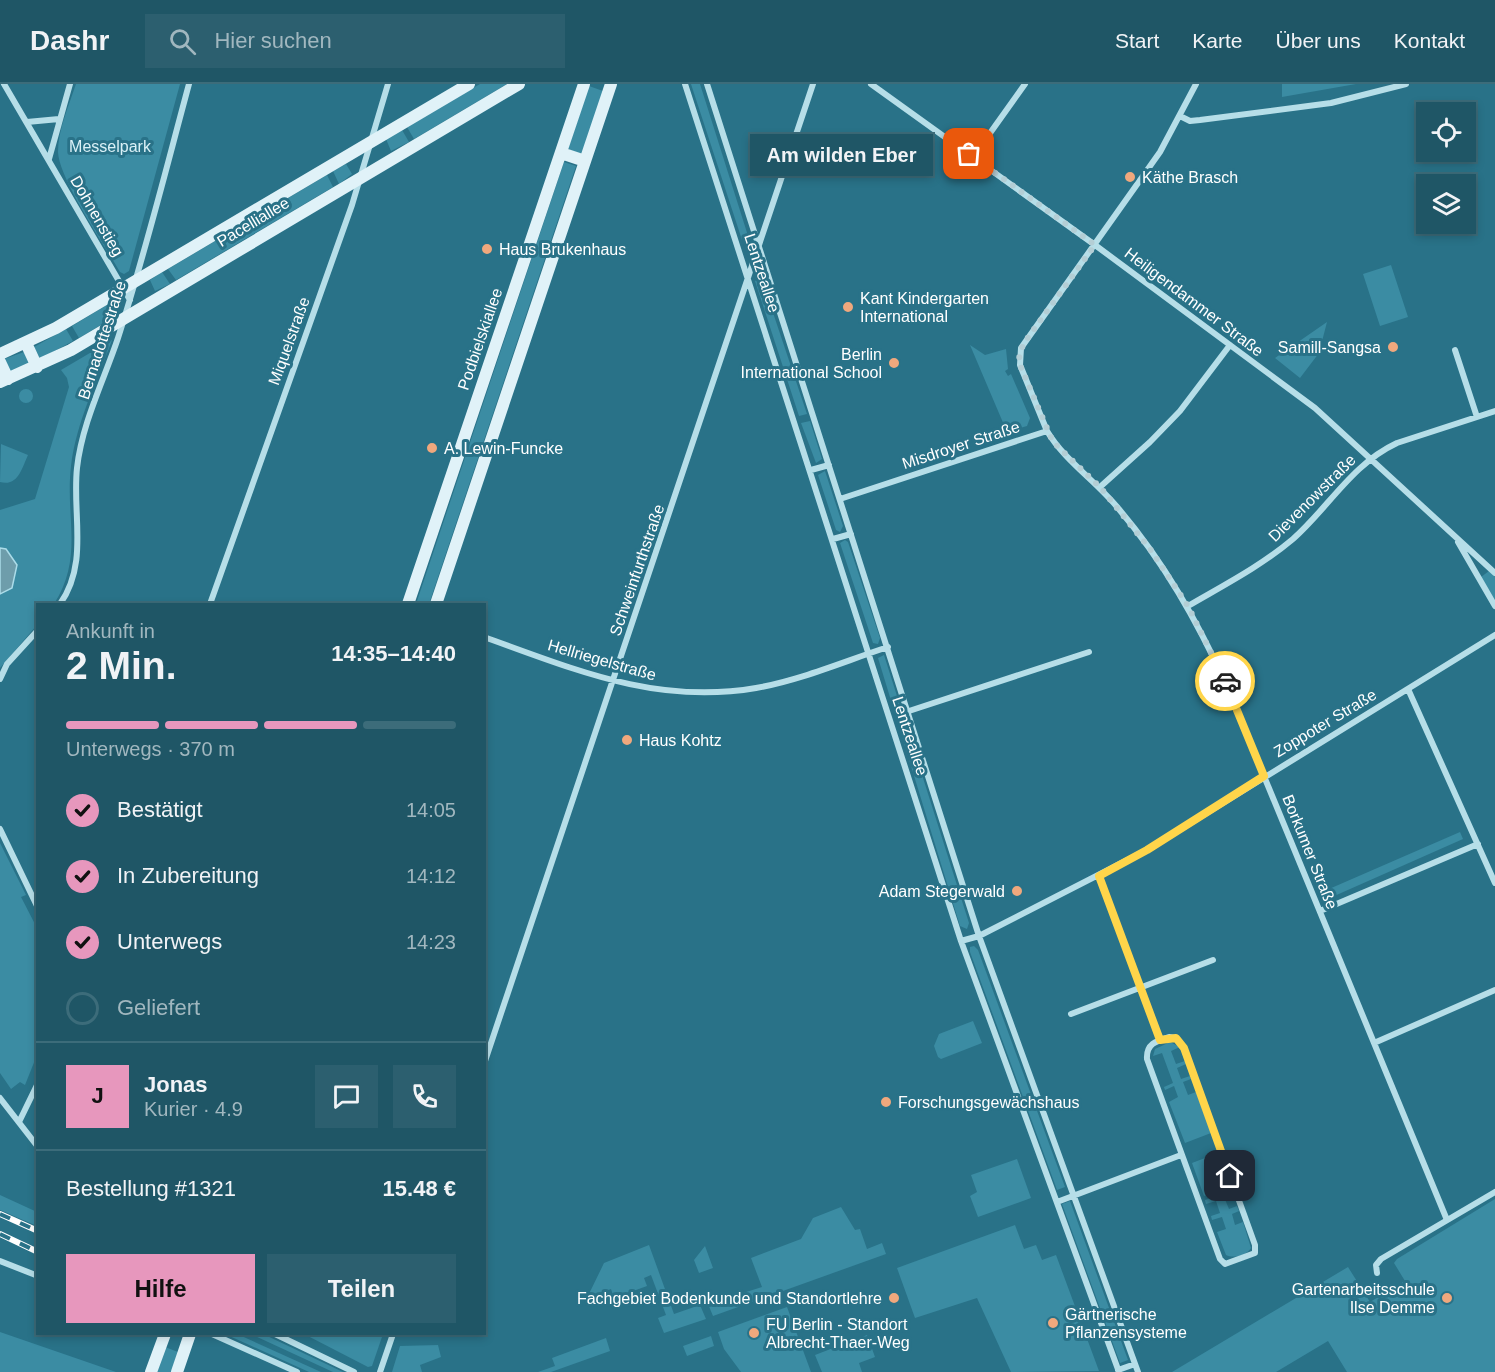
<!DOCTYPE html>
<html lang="de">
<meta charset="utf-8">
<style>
body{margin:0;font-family:Arial,sans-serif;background:#2c5f6f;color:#f1f3f6;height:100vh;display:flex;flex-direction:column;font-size:22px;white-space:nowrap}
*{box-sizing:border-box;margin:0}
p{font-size:20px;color:#a1b7bf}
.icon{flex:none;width:33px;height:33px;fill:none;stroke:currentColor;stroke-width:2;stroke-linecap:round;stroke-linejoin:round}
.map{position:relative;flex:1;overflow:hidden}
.drawer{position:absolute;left:36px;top:519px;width:450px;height:732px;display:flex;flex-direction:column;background:#1f5666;border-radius:0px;box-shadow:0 3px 9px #0003,0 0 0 2px #3c6c7a}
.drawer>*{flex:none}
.controls{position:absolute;left:1416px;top:18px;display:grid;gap:12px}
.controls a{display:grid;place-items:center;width:60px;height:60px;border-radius:0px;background:#1f5666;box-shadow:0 3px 9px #0003,0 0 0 2px #3c6c7a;font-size:30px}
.pin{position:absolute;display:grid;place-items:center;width:51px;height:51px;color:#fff;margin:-26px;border-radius:12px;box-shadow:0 3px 9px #0006}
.courier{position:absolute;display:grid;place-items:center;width:60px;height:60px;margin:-30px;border:4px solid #ffd54a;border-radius:50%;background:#fff;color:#222;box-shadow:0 2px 8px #0007}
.bubble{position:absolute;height:42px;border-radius:0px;background:#1f5666;box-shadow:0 3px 9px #0003,0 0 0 2px #3c6c7a;font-size:20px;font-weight:600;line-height:42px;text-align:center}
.head em{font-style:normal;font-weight:600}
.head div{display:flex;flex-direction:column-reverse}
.head{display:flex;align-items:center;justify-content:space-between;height:102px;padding:0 30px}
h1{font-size:39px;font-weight:600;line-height:45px}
.bar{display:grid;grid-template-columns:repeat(4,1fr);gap:9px 6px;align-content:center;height:72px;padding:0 30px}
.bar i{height:8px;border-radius:4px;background:#3c6c7a}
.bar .active{background:#e797bd}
.bar p{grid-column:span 4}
.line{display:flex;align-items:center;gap:15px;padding:0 30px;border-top:2px solid #3c6c7a}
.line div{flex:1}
.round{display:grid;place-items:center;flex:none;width:63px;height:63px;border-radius:0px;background:#2c5f6f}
ol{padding:0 30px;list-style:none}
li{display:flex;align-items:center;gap:18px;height:66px}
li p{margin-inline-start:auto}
li .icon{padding:6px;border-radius:50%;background:#e797bd;color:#111;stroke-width:4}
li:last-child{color:#a1b7bf}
li i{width:33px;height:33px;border:3px solid #3c6c7a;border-radius:50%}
.cta{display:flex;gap:12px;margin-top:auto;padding:12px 30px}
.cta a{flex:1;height:69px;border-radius:0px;background:#e797bd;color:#111;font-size:24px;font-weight:600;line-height:69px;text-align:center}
.cta a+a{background:#2c5f6f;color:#f1f3f6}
header{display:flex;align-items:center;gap:36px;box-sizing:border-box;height:84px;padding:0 30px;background:#1f5666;border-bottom:2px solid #3c6c7a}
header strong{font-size:28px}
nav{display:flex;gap:33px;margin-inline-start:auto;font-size:21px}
.search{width:420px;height:54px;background:#2c5f6f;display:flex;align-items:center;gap:15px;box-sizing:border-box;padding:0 21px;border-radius:0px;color:#a1b7bf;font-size:22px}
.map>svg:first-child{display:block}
.green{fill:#3b8ca3}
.water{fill:#6e9dab;stroke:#abdce9;stroke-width:1.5}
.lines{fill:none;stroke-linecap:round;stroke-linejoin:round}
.street{stroke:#b6dee8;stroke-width:6}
.secondary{stroke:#e0f2f8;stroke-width:12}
.rail-casing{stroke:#fff;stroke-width:6}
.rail{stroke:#297288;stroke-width:4;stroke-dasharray:11;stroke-linecap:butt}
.done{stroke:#b4ced5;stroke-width:6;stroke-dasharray:0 10.8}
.route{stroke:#ffd54a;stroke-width:8}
.poi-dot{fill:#f0a87d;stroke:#297288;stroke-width:2}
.labels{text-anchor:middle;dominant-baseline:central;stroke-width:6;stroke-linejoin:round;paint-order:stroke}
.park-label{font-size:16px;fill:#daf1f7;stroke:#297288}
.poi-label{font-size:16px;fill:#fff;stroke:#297288;text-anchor:start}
.street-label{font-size:16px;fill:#fff;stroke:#297288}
</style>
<header>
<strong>Dashr</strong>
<div class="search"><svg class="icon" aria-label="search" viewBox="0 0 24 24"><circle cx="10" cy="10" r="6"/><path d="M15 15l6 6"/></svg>Hier suchen</div>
<nav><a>Start</a><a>Karte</a><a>Über uns</a><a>Kontakt</a></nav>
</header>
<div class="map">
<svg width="1495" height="1288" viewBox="0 0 1495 1288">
<rect width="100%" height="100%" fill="#297288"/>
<!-- green -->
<path class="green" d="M76,0H180L129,187L124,190L120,188C105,162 59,95 58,68C58,46 69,21 76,0Z
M480,0H507L414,55L407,43Z
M691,0H700L749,155L742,156Z
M1282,0H1356L1282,13Z
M589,2L603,7L582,71L568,65Z
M402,46L409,58L391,67L386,55Z
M564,78L576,82L429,520H416Z
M346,80L352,90L339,100L333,87Z
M327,91L333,103L176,196L168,185Z
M1391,181L1408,233L1380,242L1363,190Z
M162,188L170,200L155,207L150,196Z
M761,193L807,330L799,332L755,197Z
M107,221L114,233L79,254L72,242Z
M1327,238L1319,269L1300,294L1275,274Z
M66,245L73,257L40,275L34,263Z
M112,256C97,297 76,339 71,382C65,434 84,473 54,520H38L37,541L0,584V510L12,504L6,465L0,464V426L35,415L69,303L67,294L61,286Z
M970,261L985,271L1006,265L1008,285L1005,287L1008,292L1011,290L1030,334L1027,342L1007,348Z
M24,268L29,280L10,288L4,275Z
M19 312a7 7 0 1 1 14 0a7 7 0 1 1-14 0Z
M810,337L822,375L816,379L801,339Z
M1,360L28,371C22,384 18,403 0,398Z
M825,387L843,442L840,448L836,446L818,391Z
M845,456L848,458L880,554L878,560L873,559L840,459Z
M1489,487L1495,493V516L1481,493Z
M884,571L969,839L967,845L960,842L878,574Z
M1460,748L1463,755L1332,813L1329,805Z
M0,759L26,811L21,813L38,846L37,971L25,1001L20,998L11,1005L0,989Z
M974,862L978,866L1065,1103L1057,1106L970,868V863Z
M973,937L982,959L941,975L938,973L934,962L939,950Z
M1170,958L1180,963L1171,967L1176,980L1185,977L1186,980L1177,984L1181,995L1190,992L1191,995L1183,998L1188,1011L1196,1008L1211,1049L1185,1059L1169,1018L1178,1013L1174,1002L1165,1006L1164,1003L1173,999L1162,969L1153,972L1155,965Z
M1218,1069L1230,1103L1204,1112L1192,1079Z
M1017,1075L1031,1114L978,1133L970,1112L977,1108L971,1091Z
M1231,1107L1233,1110L1224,1113L1229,1125L1237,1122L1239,1127L1232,1130L1235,1141L1243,1138L1251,1164C1247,1171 1234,1175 1226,1171L1217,1148L1226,1145L1222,1133L1212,1136L1211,1132L1220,1129L1216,1117L1206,1120L1205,1116Z
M0,1111L37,1128V1142L0,1126Z
M1495,1115V1288H1347L1328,1257L1276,1288H1172L1348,1183L1370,1218L1405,1197L1394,1179L1397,1175Z
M1070,1117L1128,1276L1120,1279L1062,1120Z
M841,1123L855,1146L860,1145L867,1165L882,1159L886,1170L713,1232L708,1220L762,1203L751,1174L801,1155L813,1134Z
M1015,1141L1024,1165L1036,1161L1042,1176L1056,1171L1099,1287L1011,1288L977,1214L915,1234L897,1184Z
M649,1161L674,1230L700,1221L706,1235L664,1249L658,1234L666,1231L651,1191L644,1194L647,1202L614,1214L611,1205L587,1214L604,1179Z
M705,1162L713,1184L699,1189L694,1176Z
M787,1223L811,1288H741L724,1265L718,1248Z
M0,1248L116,1288H0Z
M225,1250H237L321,1288H309Z
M251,1250H263L343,1288H333Z
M304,1250H383L372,1282L368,1283Z
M867,1251L875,1273L859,1279L862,1288H822L815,1271Z
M711,1252L714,1262L687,1272L683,1262Z
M606,1254L610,1267L551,1288H538L555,1282L552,1274Z
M438,1261L441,1273L420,1281L422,1288H392L400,1262Z
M165,1263L178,1268L171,1288H157Z"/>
<!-- water -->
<path class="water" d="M0,464L6,465L17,481L12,504L0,510Z"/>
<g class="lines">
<!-- street -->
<path class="street" d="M4,0L130,216
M685,0L961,857L1119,1288
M707,0L979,852L1138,1288
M871,0L1095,161L1315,324L1495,489
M1180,32L1190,37L1200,36L1331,19L1406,0
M27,38L59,35
M973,73L1025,0
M49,75L70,0
M1455,266L1477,333
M1047,347C1064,376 1097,398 1118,424C1164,478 1197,537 1226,600L1447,1136
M811,386L829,381
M1100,403L1150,358L1180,327L1230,261
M840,415L1047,347L1020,281L1021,264L1160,68L1196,0
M833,455L851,450
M1458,458L1495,522
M60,520C89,479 72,430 77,384C82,339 104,296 118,254C145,170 166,85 189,0
M210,520L352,121L388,0
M1188,522C1224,501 1261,482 1293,455C1329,423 1352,380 1397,359L1495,327
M484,553C576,586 657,621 756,604C801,596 845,577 888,563
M0,595L7,580L38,546
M1408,605L1495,799
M909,627L1089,568
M0,745L38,824
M1099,792L1160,956
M1320,827L1478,760
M961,857L979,852L1147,766L1495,551
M1071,930L1213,876
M1169,953L1176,954L1184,964L1255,1161V1169L1225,1180L1220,1175L1147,975C1146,960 1156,957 1169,953Z
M1374,959L1495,906
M484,980L813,0
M0,1014L38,1063
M19,1038L38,999
M1057,1118L1181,1071
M0,1177L38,1192
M1377,1189L1376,1181L1381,1175L1495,1108
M212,1250L297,1288
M275,1250L354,1288
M1118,1286L1135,1280
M380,1288L393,1250"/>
<!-- secondary -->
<path class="secondary" d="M561,69L585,77
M26,259L37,283
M0,270L56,244L469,0
M0,278L8,295
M0,298L71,266L519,0
M408,520L584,0
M436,520L611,0
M151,1288L165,1250
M177,1288L190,1250"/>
<!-- rail casing -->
<g class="rail-casing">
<path id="rail" d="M0,1130L38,1147
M0,1150L38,1168"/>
</g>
<!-- rail -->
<use href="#rail" class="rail"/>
</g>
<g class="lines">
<!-- done -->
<path class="done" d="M969,70L1095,161L1024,259L1019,271L1020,281L1053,358L1100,403L1150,465L1188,522L1225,597"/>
<!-- route -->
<path class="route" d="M1225,597L1264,692L1147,766L1099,792L1160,956L1176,954L1184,964L1230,1092"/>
</g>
<!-- markers -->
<g class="poi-dot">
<circle cx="1130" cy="93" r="6"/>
<circle cx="487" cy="165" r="6"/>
<circle cx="848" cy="223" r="6"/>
<circle cx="1393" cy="263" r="6"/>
<circle cx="894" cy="279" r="6"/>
<circle cx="432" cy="364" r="6"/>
<circle cx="627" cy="656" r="6"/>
<circle cx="1017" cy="807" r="6"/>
<circle cx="886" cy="1018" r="6"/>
<circle cx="894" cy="1214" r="6"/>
<circle cx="1447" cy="1214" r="6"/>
<circle cx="1053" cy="1239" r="6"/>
<circle cx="754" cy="1249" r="6"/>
</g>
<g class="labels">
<!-- park labels -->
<g class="park-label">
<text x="110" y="62">Messelpark</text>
</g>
<!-- poi labels -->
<g class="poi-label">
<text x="1142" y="93">Käthe Brasch</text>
<text x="499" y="165">Haus Brukenhaus</text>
<text x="860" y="214">Kant Kindergarten<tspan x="860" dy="18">International</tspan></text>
<text x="1381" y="263" text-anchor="end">Samill-Sangsa</text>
<text x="882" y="270" text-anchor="end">Berlin<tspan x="882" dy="18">International School</tspan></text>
<text x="444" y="364">A. Lewin-Funcke</text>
<text x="639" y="656">Haus Kohtz</text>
<text x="1005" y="807" text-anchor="end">Adam Stegerwald</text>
<text x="898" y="1018">Forschungsgewächshaus</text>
<text x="1435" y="1205" text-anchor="end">Gartenarbeitsschule<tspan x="1435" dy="18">Ilse Demme</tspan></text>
<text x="882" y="1214" text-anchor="end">Fachgebiet Bodenkunde und Standortlehre</text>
<text x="1065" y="1230">Gärtnerische<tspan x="1065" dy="18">Pflanzensysteme</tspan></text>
<text x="766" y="1240">FU Berlin - Standort<tspan x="766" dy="18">Albrecht-Thaer-Weg</tspan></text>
</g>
<!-- street labels -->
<g class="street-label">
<text transform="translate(97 132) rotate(60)">Dohnenstieg</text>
<text transform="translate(253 138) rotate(-31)">Pacelliallee</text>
<text transform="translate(762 189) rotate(72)">Lentzeallee</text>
<text transform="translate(1194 218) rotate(37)">Heiligendammer Straße</text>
<text transform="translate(480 255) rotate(-71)">Podbielskiallee</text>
<text transform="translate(102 256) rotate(-72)">Bernadottestraße</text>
<text transform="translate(289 257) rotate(-70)">Miquelstraße</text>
<text transform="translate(961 361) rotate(-18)">Misdroyer Straße</text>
<text transform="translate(1312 414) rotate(-45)">Dievenowstraße</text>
<text transform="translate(637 486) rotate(-71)">Schweinfurthstraße</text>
<text transform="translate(602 576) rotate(16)">Hellriegelstraße</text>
<text transform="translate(1325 639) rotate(-31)">Zoppoter Straße</text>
<text transform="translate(910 652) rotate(72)">Lentzeallee</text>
<text transform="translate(1310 768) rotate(68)">Borkumer Straße</text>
</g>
</g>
</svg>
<div class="controls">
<a><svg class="icon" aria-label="locate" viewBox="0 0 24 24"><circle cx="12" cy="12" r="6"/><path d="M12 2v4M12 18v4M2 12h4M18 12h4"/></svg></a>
<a><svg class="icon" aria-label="layers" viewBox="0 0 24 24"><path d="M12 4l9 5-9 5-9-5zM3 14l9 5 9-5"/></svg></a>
</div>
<div class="pin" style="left:969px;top:70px;background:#ea580c"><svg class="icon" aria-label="bag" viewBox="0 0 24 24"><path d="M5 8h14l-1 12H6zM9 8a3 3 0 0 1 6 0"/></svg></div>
<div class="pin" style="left:1230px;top:1092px;background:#1f2937"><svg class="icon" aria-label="home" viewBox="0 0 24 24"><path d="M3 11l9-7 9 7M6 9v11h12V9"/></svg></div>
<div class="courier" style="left:1225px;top:597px"><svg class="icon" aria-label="car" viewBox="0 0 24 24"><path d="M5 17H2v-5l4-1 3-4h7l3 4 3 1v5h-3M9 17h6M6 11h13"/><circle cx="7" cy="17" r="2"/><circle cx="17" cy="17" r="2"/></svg></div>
<div class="bubble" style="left:750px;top:50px;width:183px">Am wilden Eber</div>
<section class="drawer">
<div class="head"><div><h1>2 Min.</h1><p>Ankunft in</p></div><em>14:35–14:40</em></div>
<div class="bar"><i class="active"></i><i class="active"></i><i class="active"></i><i></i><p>Unterwegs · 370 m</p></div>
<ol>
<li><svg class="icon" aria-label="check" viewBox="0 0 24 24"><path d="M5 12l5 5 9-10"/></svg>Bestätigt<p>14:05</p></li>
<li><svg class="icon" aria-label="check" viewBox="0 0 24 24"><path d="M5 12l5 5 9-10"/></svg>In Zubereitung<p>14:12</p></li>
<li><svg class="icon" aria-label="check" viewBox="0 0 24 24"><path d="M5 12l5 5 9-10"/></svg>Unterwegs<p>14:23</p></li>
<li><i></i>Geliefert</li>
</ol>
<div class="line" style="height:108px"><b class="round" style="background:#e797bd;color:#111">J</b><div><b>Jonas</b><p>Kurier · 4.9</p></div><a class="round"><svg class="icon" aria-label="chat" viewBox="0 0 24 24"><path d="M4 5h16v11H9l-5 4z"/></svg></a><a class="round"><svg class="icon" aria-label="phone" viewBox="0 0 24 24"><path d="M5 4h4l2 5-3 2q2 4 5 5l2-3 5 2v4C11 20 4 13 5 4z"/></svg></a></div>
<div class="line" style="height:78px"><div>Bestellung #1321</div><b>15.48 €</b></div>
<div class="cta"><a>Hilfe</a><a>Teilen</a></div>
</section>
</div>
